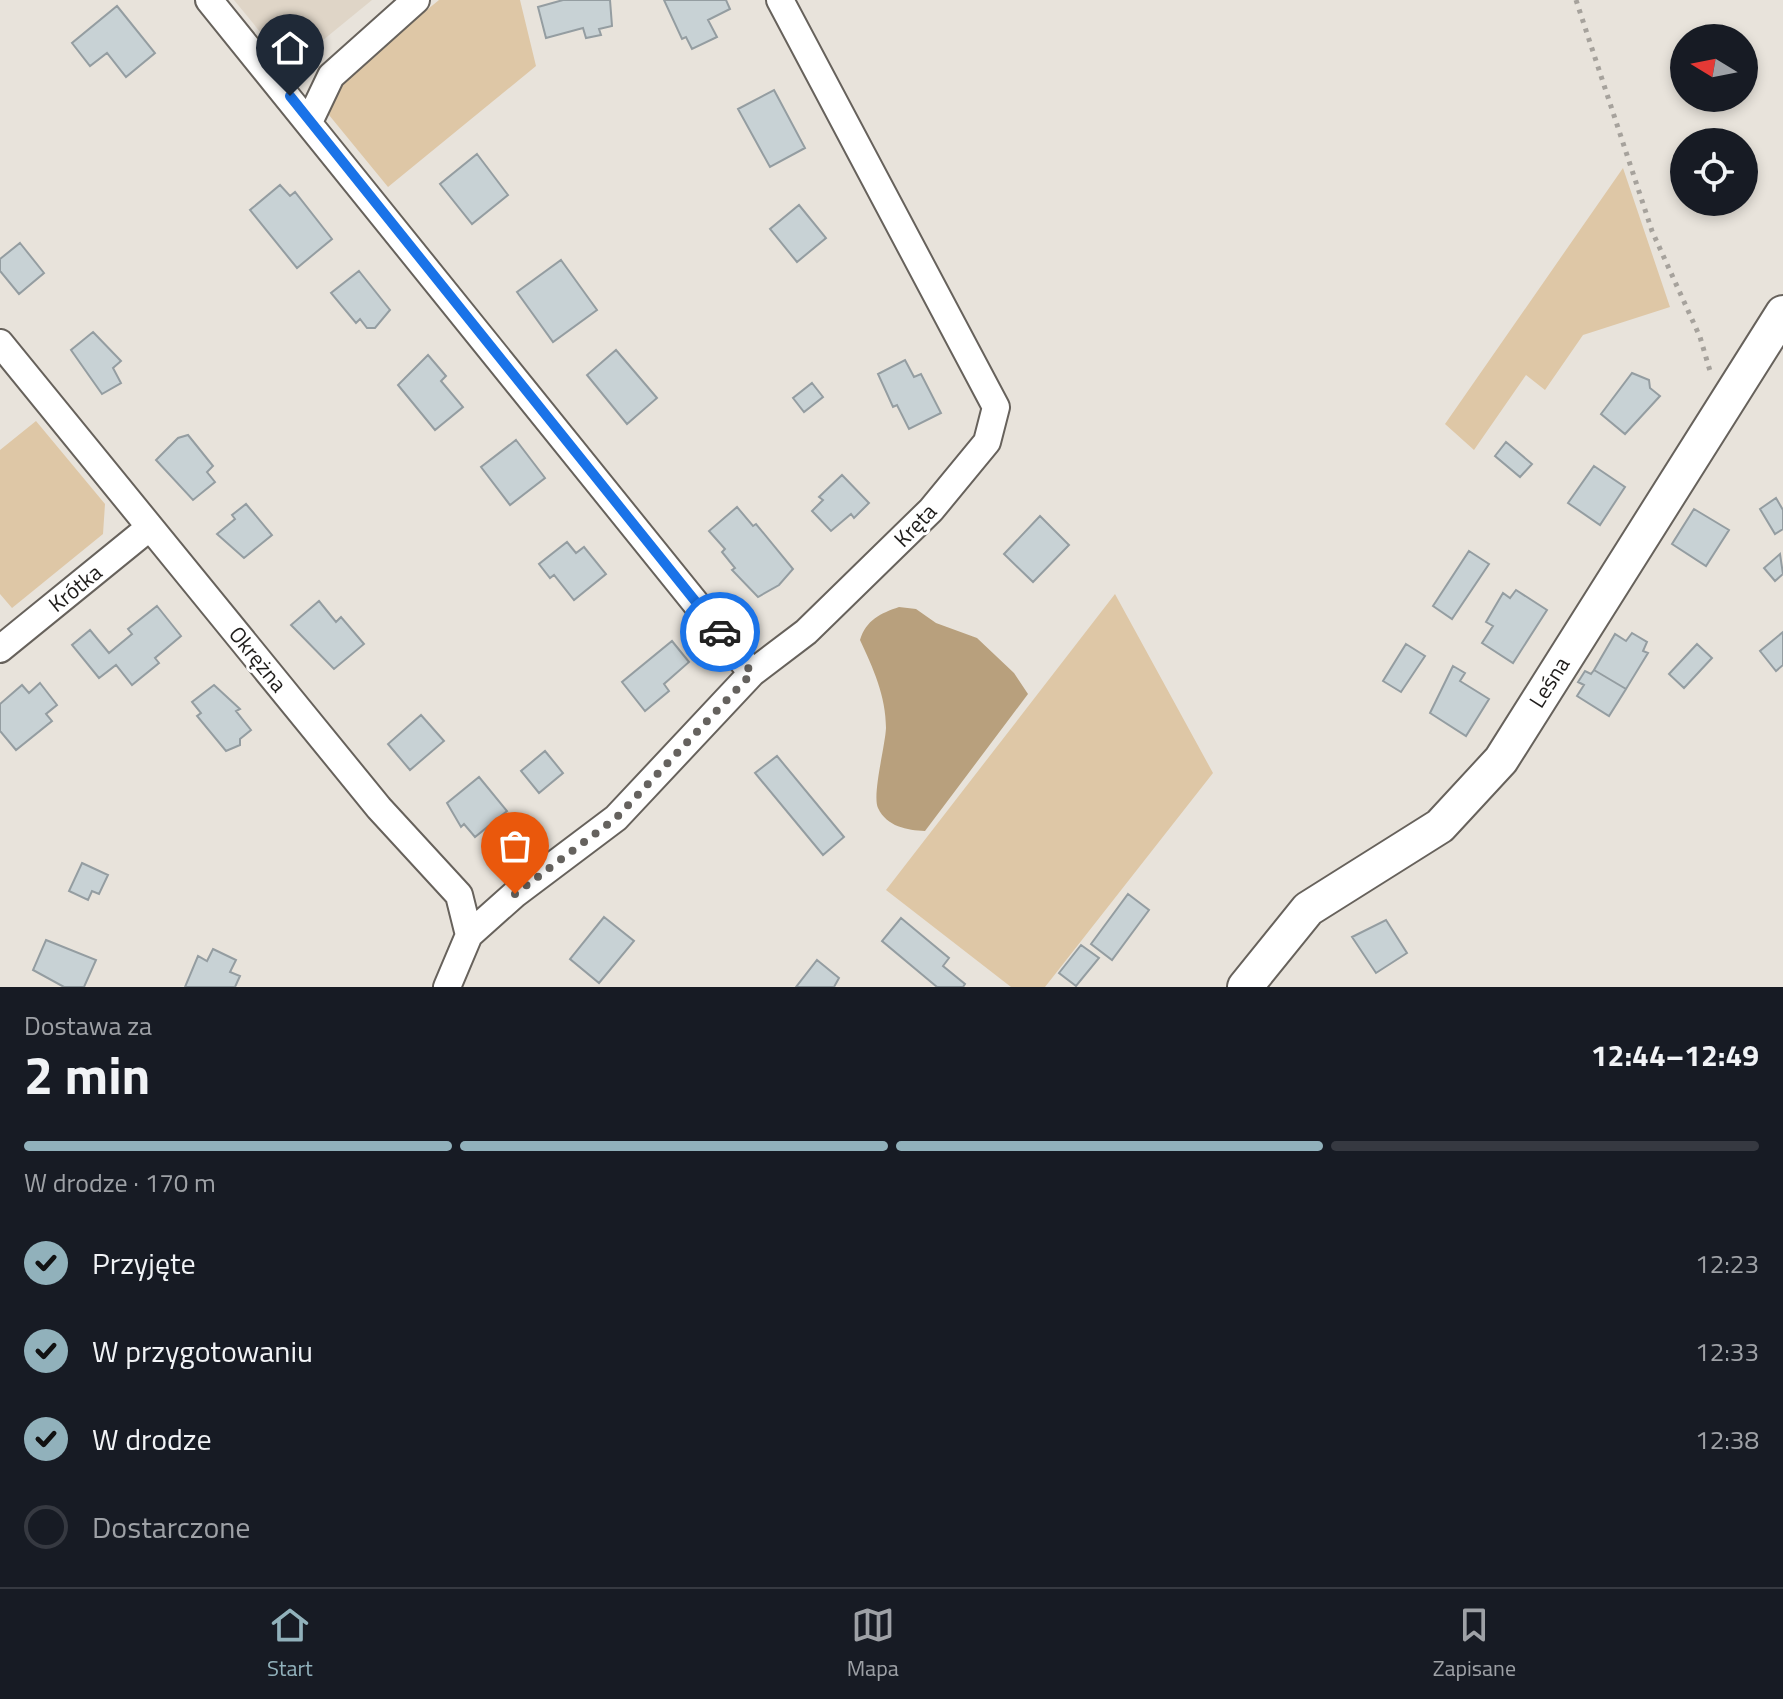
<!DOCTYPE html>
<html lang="pl">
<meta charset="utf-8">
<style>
body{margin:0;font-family:"Titillium Web",sans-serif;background:#242831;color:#f1f3f6;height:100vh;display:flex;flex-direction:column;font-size:30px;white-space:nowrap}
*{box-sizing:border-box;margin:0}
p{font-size:26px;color:#9ea1a6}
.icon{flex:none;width:44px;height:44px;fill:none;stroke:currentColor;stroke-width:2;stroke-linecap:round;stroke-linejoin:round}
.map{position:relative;height:987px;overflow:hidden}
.side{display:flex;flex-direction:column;background:#171b24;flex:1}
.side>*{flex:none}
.needle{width:52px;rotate:280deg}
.controls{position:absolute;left:1670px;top:24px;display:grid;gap:16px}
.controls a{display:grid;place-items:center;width:88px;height:88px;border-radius:50%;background:#171b24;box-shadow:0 4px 12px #0003;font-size:40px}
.pin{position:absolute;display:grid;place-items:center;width:68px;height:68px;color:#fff;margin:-82px -34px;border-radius:50% 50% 50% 0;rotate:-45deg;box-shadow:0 0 8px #0007}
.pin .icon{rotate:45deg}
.courier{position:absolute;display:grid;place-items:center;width:80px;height:80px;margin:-40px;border:6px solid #1a73e8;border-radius:50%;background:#fff;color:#222;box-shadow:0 2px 10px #0007}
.summary em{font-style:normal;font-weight:700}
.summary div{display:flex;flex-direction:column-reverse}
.summary{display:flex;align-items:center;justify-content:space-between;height:136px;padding:0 24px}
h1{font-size:52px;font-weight:700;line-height:60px}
.bar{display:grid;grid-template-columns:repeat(4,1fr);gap:12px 8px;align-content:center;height:96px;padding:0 24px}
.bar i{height:10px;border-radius:6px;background:#363941}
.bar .active{background:#91b1bb}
.bar p{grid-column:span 4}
ol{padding:0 24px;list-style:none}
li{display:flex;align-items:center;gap:24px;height:88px}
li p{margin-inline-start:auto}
li .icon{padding:8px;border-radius:50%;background:#91b1bb;color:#111;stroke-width:4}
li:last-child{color:#9ea1a6}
li i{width:44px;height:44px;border:4px solid #363941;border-radius:50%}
.dock{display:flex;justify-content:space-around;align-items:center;height:112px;border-top:2px solid #363941;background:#171b24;font-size:22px;color:#9ea1a6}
.dock a{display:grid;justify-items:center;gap:4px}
.dock .active{color:#91b1bb}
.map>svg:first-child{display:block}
.built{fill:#dfd5c7}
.green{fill:#dec7a6}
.water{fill:#b8a07d}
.building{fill:#c8d2d5;stroke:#949da1;stroke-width:2}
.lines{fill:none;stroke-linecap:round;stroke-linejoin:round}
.minor-casing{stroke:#67625c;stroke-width:30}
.tertiary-casing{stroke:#67625c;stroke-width:38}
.path{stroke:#a6a29c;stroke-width:5;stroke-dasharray:4 6;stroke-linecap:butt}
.minor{stroke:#fff;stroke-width:26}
.tertiary{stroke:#fff;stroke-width:34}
.done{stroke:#65625e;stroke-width:8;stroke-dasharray:0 14.4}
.route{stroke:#1a73e8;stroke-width:10}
.labels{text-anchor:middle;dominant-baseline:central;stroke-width:6;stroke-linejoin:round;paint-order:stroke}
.street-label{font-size:22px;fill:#1f1d1b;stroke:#fff}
</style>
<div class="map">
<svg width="1783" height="987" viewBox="0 0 1783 987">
<rect width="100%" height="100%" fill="#e8e3db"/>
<!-- built -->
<path class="built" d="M234,0H372L306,54L275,50Z"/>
<!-- green -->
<path class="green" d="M439,0H520L536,66L388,187L329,115L333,87Z
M1623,168L1670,307L1583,335L1545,390L1526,375L1474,450L1445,424Z
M36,421L105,504L103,534L12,608L0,594V450Z
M1115,594L1213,773L1045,987H1011L886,890Z"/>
<!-- water -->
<path class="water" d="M899,607L916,609L936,623L977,638L1014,673L1028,694L925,831C907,830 887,827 878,808C872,795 885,747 886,728C886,696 873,668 860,640C866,620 881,613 899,607Z"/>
<!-- building -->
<path class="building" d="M610,0L612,26L599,29L601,35L586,38L583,28L546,38L538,7L563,0Z
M664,0H726L730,9L708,20L717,37L692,49L686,37L682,39Z
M117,6L155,53L126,77L107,53L90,66L72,43Z
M774,90L805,148L770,167L738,109Z
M477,154L508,195L472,224L440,184Z
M280,185L290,196L295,192L332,239L297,268L250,210Z
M799,205L826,238L797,262L770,229Z
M20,243L44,273L19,294L0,271V259Z
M561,260L597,310L553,342L517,292Z
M359,271L390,310L375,328H367L360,319L356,323L331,293Z
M93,332L121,361L113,368L121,383L102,394L71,350Z
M616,350L657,398L627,424L587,375Z
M428,355L446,376L441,381L463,407L435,430L398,385Z
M905,360L914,377L921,374L941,413L909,429L897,405L893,407L878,374Z
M1632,373L1649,380L1650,388L1660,396L1625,434L1601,414Z
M812,383L823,397L804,412L793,398Z
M188,435L213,466L207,472L215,482L193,500L156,460L178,438Z
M516,440L545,478L510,505L481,467Z
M1506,442L1532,464L1520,477L1495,456Z
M1594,466L1625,487L1600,525L1568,503Z
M842,475L869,503L854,518L851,514L831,531L812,511L823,500L819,497Z
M1776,498L1783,510V529L1775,534L1760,509Z
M246,504L272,535L244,558L217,534L235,519L232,515Z
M737,507L753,526L756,524L793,569L779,585L758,597L732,570L735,568L722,552L725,549L709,531Z
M1694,509L1729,530L1706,566L1672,544Z
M1040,516L1069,545L1033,582L1004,554Z
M567,542L576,553L584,547L606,574L574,600L554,575L550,578L539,564Z
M1469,551L1489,564L1452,619L1433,606Z
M1780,554L1783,574L1775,581L1764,568Z
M1516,590L1547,610L1513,663L1482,643L1493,626L1486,622L1503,593L1510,598Z
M319,601L336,622L341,617L364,644L334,669L291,625Z
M157,606L181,636L155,658L159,663L132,685L116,665L99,678L72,645L90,630L109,653L132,634L128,629Z
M1783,632V665L1776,671L1760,651Z
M1632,633L1647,642L1643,651L1648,653L1626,689L1594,670L1615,634L1626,641Z
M672,641L689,662L664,684L669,691L645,711L622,682Z
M1406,644L1425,656L1401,692L1383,681Z
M1697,644L1712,658L1684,688L1669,674Z
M1453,666L1465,673L1460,681L1489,699L1466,736L1430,713Z
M1594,670L1626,689L1609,716L1577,696L1584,685L1578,682L1585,671L1591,674Z
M40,683L57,705L46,714L52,721L16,750L0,731V704L22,685L29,693Z
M214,685L240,709L236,711L251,730L240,739V745L226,751L197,716L201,713L192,702Z
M421,715L444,741L410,770L388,744Z
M545,751L563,773L539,793L521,771Z
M777,756L844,837L823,855L755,773Z
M479,777L507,811L475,837L464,824L461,827L447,803Z
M82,863L108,875L99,894L92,891L88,900L69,891Z
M1128,894L1149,910L1112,960L1091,944Z
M604,917L634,941L599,983L570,959Z
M901,918L949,958L943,966L965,984L963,987H937L882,941Z
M1386,920L1407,953L1376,973L1352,937Z
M46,940L96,960L84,987H64L33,970Z
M1081,945L1099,958L1076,986L1059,973Z
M213,949L236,960L230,972L240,976L235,987H185L198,956L207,961Z
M817,960L839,978L834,987H796Z"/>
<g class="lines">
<!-- minor casing -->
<g class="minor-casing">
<path id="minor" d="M209,0L752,673
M310,120L331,76L416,0
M0,343L379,808L459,895L469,935L447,987
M0,649L150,527
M469,935L515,894L616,818L752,673L806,632L931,510L987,442L996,407L780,0"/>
</g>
<!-- tertiary casing -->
<g class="tertiary-casing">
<path id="tertiary" d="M1245,987L1308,909L1440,826L1501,760L1783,313"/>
</g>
<!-- path -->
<path class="path" d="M1576,0L1652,231L1700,337L1710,371"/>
<!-- minor -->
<use href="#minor" class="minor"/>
<!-- tertiary -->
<use href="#tertiary" class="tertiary"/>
</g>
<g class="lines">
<!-- done -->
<path class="done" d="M515,894L616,818L752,673L720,632"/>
<!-- route -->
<path class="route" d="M290,96L720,632"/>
</g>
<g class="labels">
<!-- street labels -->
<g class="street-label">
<text transform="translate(915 525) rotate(-46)">Kręta</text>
<text transform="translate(75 588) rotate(-39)">Krótka</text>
<text transform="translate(258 659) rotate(51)">Okrężna</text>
<text transform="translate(1549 682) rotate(-58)">Leśna</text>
</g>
</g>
</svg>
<div class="controls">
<a><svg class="needle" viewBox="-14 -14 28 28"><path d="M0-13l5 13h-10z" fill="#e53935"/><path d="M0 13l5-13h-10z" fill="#9ea1a6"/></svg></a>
<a><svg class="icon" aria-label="locate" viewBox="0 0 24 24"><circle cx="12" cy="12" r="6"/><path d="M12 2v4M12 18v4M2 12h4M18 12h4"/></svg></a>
</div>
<div class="pin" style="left:515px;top:894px;background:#ea580c"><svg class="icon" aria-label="bag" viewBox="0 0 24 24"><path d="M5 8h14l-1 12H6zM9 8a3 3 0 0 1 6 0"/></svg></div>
<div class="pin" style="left:290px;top:96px;background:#1f2937"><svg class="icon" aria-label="home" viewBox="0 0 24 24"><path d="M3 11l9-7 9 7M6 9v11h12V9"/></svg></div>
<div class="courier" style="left:720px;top:632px"><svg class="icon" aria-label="car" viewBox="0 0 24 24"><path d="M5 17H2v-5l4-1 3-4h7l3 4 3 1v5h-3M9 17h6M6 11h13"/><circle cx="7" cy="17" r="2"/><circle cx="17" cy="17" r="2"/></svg></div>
</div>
<section class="side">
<div class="summary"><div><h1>2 min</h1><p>Dostawa za</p></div><em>12:44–12:49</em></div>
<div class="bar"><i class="active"></i><i class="active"></i><i class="active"></i><i></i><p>W drodze · 170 m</p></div>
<ol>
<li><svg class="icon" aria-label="check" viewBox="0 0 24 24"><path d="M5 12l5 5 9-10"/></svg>Przyjęte<p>12:23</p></li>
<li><svg class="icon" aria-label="check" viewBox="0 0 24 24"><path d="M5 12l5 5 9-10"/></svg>W przygotowaniu<p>12:33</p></li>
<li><svg class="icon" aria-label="check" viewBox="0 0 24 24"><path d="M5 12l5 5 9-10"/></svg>W drodze<p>12:38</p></li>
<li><i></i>Dostarczone</li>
</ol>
</section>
<nav class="dock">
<a class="active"><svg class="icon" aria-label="home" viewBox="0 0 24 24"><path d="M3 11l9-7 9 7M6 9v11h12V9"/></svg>Start</a>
<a><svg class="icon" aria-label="map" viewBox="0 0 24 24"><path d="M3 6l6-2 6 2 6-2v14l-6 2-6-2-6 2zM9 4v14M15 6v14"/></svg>Mapa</a>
<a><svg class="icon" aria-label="saved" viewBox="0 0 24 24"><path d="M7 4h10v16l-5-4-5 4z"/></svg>Zapisane</a>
</nav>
